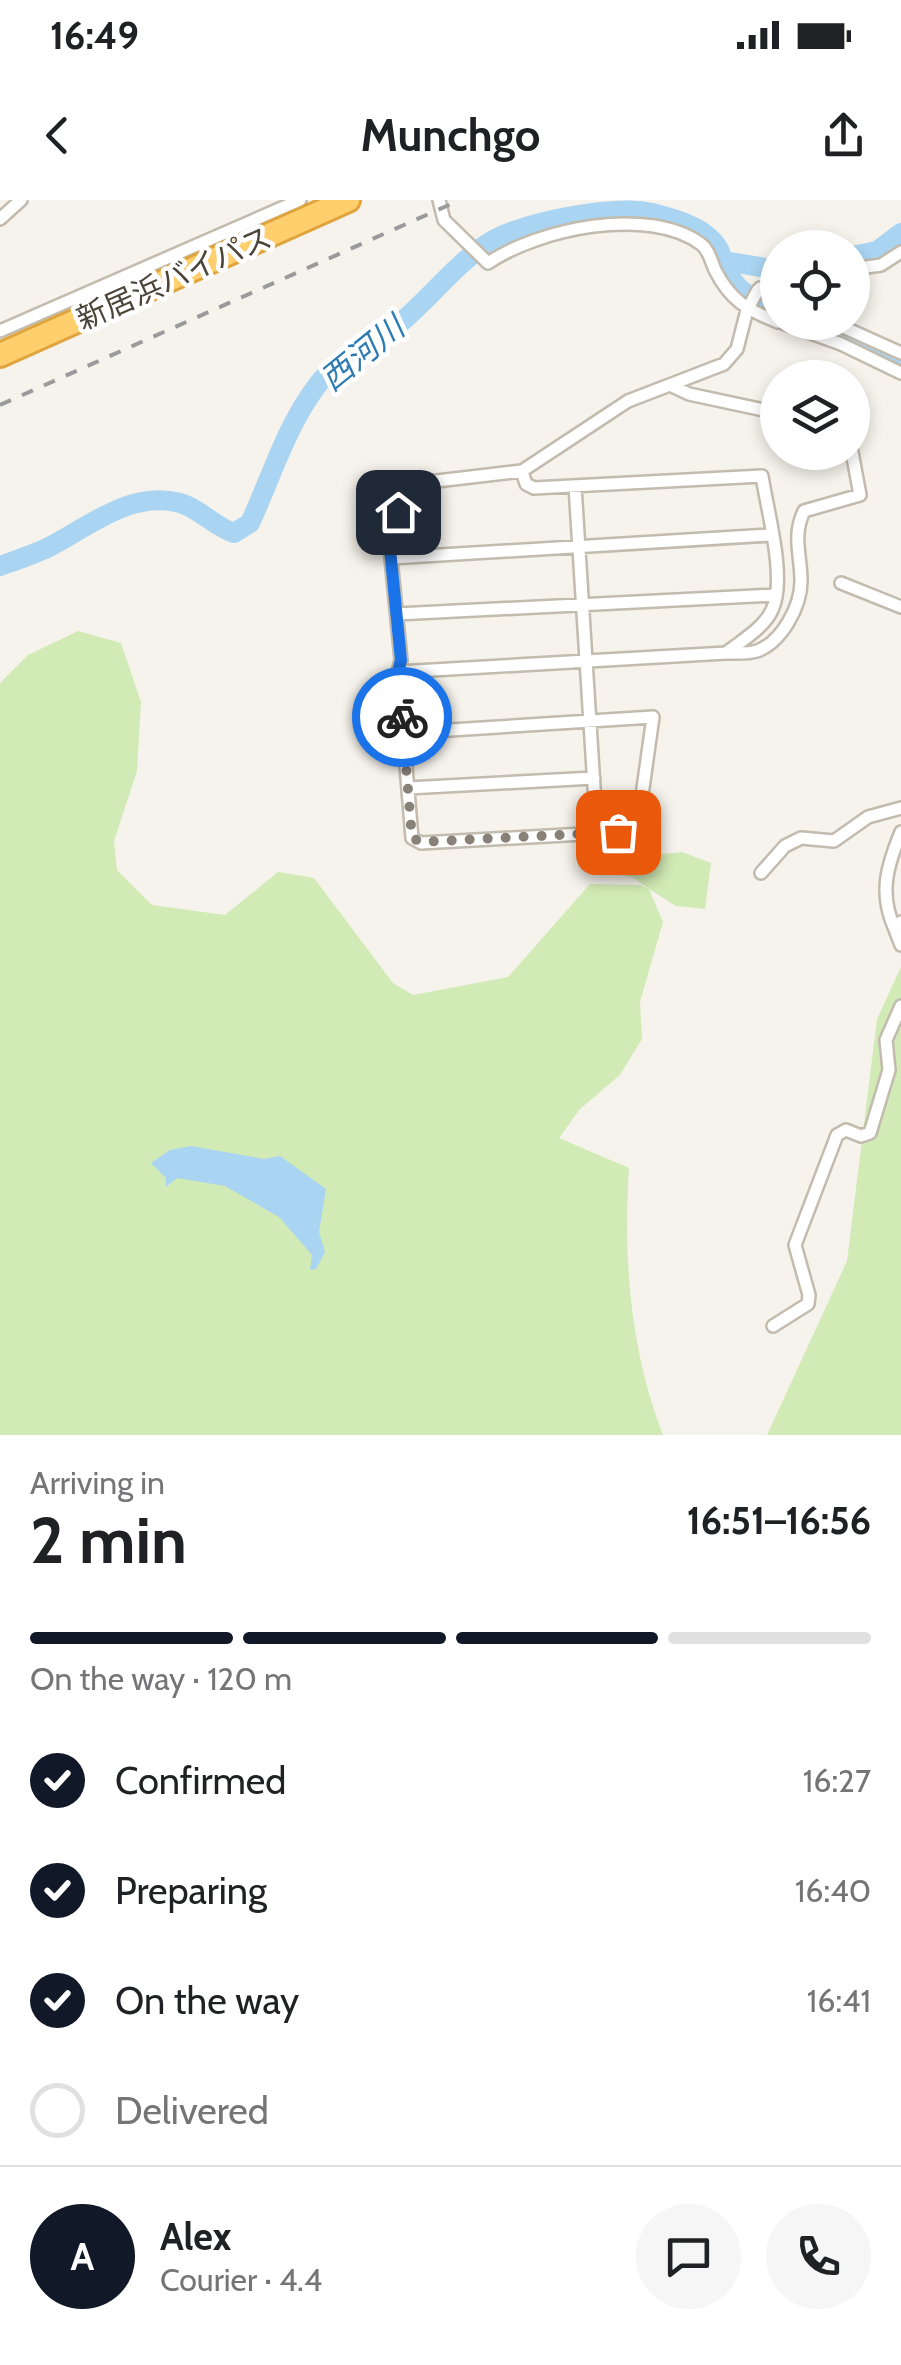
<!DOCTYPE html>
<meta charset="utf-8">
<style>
body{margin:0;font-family:Cabin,"Noto Sans JP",sans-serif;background:#f6f6f6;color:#202124;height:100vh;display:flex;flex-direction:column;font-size:38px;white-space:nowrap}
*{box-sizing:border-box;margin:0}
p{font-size:32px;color:#757577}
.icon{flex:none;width:55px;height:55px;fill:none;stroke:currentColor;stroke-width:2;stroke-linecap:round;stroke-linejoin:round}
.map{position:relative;height:1235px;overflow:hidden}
.details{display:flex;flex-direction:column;background:#fff;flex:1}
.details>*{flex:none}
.buttons{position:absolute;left:760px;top:30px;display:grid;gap:20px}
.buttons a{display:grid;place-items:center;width:110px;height:110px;border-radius:50%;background:#fff;box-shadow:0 5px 15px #0003;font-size:50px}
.pin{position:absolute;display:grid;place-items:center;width:85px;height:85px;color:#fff;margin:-42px;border-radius:20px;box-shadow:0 5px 15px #0006}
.courier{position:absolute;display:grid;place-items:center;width:100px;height:100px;margin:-50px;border:8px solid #1a73e8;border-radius:50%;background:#fff;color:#222;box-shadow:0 2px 12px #0007}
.headline em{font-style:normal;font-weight:800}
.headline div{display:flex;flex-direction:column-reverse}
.headline{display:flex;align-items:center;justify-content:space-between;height:170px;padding:0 30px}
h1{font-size:65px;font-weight:800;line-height:75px}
.bar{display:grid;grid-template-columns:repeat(4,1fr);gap:15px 10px;align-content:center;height:120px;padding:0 30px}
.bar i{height:12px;border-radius:8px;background:#e0e0e0}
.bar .current{background:#111827}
.bar p{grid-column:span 4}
.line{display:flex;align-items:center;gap:25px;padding:0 30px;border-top:2px solid #e0e0e0}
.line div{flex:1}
.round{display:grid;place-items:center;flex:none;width:105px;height:105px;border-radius:52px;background:#f6f6f6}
ol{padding:0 30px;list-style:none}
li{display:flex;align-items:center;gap:30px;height:110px}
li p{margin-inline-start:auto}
li .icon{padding:10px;border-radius:50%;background:#111827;color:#fff;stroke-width:4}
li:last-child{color:#757577}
li i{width:55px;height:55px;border:5px solid #e0e0e0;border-radius:50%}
.status{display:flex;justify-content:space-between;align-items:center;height:70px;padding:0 50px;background:#fff;direction:ltr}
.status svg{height:28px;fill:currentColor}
header{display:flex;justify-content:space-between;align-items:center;height:130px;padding:0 30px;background:#fff;font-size:45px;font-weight:800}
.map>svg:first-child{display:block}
.green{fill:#d2eab5}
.water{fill:#a9d4f2}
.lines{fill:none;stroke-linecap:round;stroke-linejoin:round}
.river{stroke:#a9d4f2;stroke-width:20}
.street-casing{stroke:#c2bbae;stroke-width:16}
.highway-casing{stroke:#e0a43c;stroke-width:28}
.street{stroke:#fff;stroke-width:11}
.highway{stroke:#ffcf6e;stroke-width:22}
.rail{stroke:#9a9a9a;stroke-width:4;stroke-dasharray:12 12;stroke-linecap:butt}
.done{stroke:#878178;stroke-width:10;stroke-dasharray:0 18}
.route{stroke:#1a73e8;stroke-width:12}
.labels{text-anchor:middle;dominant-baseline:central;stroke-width:9;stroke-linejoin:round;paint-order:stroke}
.street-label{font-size:30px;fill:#4b4439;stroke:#fff}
.water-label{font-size:32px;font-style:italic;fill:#2e7ab2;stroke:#fff}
</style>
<div class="status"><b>16:49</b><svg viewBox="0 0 49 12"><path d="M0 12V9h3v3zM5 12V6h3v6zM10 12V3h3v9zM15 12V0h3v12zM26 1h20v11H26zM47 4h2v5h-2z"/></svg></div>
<header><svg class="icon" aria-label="back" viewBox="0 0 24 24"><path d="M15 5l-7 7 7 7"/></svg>Munchgo<svg class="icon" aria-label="share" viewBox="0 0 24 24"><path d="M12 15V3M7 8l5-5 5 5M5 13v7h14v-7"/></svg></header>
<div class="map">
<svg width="901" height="1235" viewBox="0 0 901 1235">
<rect width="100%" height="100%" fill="#f6f3ec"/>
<!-- green -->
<path class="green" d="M78,431L121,443L141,502L137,571L114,641L117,670L152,705L225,715L278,672L314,678L393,783L413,795L508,777L590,684L641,685L649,689L634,678L588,668L587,662L682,652L711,663L705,709L676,706L649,689L663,722L640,802L642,839L620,875L580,909L559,938L629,968C623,1058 630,1150 663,1235H0V483L28,455Z
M901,767V1235H767L847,1061L877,819Z"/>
<!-- water -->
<path class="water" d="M191,946L264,959L280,956L326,989L319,1032L325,1052L316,1069L310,1070L312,1055L279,1017L225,986L177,978L166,987V978L151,963L170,950Z"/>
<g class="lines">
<!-- river -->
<path class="river" d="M852,56L877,51L901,33
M724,61L778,70
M812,122L901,162
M0,366C17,360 35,354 51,346C91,325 132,290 180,303C201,309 213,326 234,333L250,323C271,278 286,227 316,187C335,160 369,147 394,128C428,102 454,64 490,42C521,22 617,4 652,13C674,19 698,25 713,41C722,50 723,64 729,75C739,92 759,104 778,109"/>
<!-- street casing -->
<g class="street-casing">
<path id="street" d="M439,0L444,20L488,63C538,29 648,5 701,44C709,50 711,61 715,70C730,100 747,110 778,122
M0,19L21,0
M852,69L881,65L901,52
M760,88L778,98
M780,122L841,144L901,173
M832,122L901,153
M0,131L300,0
M672,186L689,194L778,213
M522,271L526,284L534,288L762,276C767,310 787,379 772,410C764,428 741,441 726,453C736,453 748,454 757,451C782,442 801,406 801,381C801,355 792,336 804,311L860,295L852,252
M575,286L597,634
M391,358L770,335
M841,383L901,407
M397,414L776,395
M398,472L726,453
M403,533L653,517L637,631L421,643L412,638L398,472L401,460L390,349L398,313L407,295L420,283L522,271L628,201L724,164L737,149L747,110L758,90L778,81
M408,588L594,578
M761,673L785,646L801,638L834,641L868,617L901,608
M901,722L894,727L901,745
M894,727C879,693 887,666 901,632
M773,1126L808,1104L809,1095L795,1045L837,935L846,930L861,936L870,933L889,870L886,840L901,806"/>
</g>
<!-- highway casing -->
<g class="highway-casing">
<path id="highway" d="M0,155L348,0"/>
</g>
<!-- street -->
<use href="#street" class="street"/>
<!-- highway -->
<use href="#highway" class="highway"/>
<!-- rail -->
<path class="rail" d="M0,205L460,0"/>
</g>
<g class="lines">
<!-- done -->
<path class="done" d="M402,517L412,638L421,642L618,632"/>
<!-- route -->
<path class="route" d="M398,312L390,349L401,460L398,472L402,517"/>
</g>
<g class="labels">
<!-- street labels -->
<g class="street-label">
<text transform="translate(174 78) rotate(-24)">新居浜バイパス</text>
</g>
<!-- water labels -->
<g class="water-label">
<text transform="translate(362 153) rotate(-39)">西河川</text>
</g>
</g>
</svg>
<div class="buttons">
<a><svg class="icon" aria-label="locate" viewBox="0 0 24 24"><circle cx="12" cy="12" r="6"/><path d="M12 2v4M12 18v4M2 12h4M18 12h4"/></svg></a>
<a><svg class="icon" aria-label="layers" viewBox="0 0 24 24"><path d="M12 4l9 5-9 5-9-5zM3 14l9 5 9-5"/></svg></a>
</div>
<div class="pin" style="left:618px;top:632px;background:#ea580c"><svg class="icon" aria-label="bag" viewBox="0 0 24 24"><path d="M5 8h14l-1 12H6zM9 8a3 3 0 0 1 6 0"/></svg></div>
<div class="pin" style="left:398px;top:312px;background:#1f2937"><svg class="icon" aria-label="home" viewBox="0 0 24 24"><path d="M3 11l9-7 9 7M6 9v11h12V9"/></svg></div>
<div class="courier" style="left:402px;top:517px"><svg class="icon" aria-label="bike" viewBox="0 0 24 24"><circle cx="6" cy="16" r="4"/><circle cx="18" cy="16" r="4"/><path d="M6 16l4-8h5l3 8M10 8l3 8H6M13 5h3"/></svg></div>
</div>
<section class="details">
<div class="headline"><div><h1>2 min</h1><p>Arriving in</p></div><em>16:51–16:56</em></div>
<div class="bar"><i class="current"></i><i class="current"></i><i class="current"></i><i></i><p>On the way · 120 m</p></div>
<ol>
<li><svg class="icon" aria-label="check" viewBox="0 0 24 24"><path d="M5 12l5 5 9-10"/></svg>Confirmed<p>16:27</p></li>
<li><svg class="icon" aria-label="check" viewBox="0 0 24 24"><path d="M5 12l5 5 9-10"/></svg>Preparing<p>16:40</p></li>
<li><svg class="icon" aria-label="check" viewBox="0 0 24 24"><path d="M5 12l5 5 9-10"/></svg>On the way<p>16:41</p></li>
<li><i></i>Delivered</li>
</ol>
<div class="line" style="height:180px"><b class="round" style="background:#111827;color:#fff">A</b><div><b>Alex</b><p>Courier · 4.4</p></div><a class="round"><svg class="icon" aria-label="chat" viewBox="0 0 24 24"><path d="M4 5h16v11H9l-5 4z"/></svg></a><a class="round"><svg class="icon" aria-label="phone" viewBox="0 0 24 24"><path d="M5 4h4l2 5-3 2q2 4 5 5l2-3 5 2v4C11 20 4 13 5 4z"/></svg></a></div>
</section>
